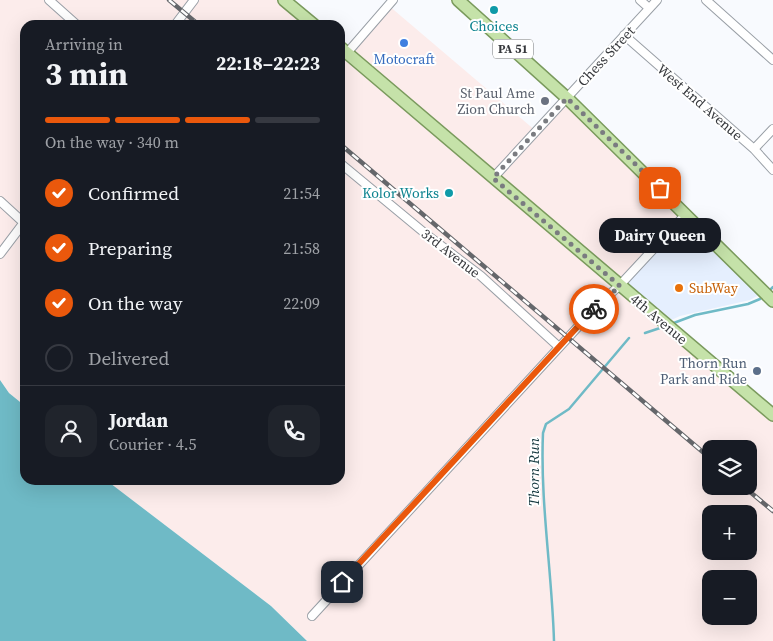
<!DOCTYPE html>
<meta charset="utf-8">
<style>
body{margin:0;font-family:"Source Serif 4",serif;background:#20242c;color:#f1f3f6;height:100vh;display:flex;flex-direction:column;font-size:19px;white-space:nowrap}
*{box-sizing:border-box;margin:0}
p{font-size:16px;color:#9ea1a6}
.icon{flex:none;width:28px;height:28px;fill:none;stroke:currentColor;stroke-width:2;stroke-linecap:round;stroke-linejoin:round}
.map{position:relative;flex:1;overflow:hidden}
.details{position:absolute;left:20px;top:20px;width:325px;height:465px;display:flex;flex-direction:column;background:#171b24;border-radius:15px;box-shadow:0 5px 20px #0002}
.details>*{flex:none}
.buttons{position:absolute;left:702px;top:440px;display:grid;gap:10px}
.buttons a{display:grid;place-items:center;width:55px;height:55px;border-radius:10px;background:#171b24;box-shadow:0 5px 20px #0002;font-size:25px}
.pin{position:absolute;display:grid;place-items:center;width:42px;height:42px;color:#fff;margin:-21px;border-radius:10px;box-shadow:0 2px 8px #0006}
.courier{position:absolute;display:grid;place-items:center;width:50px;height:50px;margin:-25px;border:4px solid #ea580c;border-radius:50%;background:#fff;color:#222;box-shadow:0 1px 6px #0007}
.bubble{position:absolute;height:35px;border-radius:15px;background:#171b24;box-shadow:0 5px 20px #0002;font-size:16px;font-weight:700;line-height:35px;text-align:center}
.overview em{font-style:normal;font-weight:700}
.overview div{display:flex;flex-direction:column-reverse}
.overview{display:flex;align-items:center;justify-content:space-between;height:85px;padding:0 25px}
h1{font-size:32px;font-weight:700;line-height:38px}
.bar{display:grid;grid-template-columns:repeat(4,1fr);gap:8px 5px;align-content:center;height:60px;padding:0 25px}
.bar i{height:6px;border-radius:4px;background:#363941}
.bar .selected{background:#ea580c}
.bar p{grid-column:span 4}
.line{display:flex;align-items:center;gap:12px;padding:0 25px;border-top:1px solid #363941}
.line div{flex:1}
.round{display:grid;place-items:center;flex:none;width:52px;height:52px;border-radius:15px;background:#20242c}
ol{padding:0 25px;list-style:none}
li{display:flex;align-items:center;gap:15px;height:55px}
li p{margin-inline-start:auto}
li .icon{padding:5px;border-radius:50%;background:#ea580c;color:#fff;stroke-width:4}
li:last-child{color:#9ea1a6}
li i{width:28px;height:28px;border:2px solid #363941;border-radius:50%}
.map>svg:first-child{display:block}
.built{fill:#e5effe}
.industrial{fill:#fceceb;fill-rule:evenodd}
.water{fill:#6fbac6}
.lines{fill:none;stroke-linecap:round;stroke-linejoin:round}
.stream{stroke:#6fbac6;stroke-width:2.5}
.minor-casing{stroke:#999fa6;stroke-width:10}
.primary-casing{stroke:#7a9a5d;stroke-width:14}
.minor{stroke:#fff;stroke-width:8}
.primary{stroke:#c5e2a9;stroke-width:11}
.rail-casing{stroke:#65676b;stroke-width:4.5}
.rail{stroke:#fff;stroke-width:2.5;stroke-dasharray:8;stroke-linecap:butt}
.done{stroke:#7a7c80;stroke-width:5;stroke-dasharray:0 9}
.route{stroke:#ea580c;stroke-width:6}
.culture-dot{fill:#0f9aa8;stroke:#fff;stroke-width:2}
.shop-dot{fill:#3f7fe0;stroke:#fff;stroke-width:2}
.worship-dot{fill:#6b7280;stroke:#fff;stroke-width:2}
.food-dot{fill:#e8710a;stroke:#fff;stroke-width:2}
.service-dot{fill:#5c6f8a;stroke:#fff;stroke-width:2}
.labels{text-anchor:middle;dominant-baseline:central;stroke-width:4;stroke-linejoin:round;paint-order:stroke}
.shield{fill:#fff;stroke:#727476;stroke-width:1}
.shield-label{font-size:12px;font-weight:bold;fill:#36383c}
.culture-label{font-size:14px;fill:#0d838f;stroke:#fff}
.street-label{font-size:14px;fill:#36383c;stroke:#fff}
.shop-label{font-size:14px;fill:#366cbe;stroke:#fff}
.worship-label{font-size:14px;fill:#5b616d;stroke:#fff;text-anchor:end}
.food-label{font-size:14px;fill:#c56008;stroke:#fff;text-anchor:start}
.service-label{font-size:14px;fill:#4e5e75;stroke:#fff;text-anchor:end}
.water-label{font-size:15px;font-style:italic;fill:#163a40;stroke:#fff}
</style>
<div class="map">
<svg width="773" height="641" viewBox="0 0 773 641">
<rect width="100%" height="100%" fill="#f8fafe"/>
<!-- built -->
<path class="built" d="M686,214L764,292L750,300L680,316L665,323L620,285Z"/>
<!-- industrial -->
<path class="industrial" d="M0,0H284L314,25H25V406L9,393L0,380Z
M388,5L536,131L567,98L686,214L621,286L773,415V641H307L271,606L106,480H340V47L347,53ZM711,449H749V486H711ZM711,514H749V551H711ZM711,579H749V616H711Z"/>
<!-- water -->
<path class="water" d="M0,380L9,393L25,406V480H106L271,606L307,641H0Z"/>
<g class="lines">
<!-- stream -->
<path class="stream" d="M771,289L773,287
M671,324L695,315L748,304L760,299
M645,333L663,327
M554,641C552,572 540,502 543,433L546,424L569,409L629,338"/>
<!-- minor casing -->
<g class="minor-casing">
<path id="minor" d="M49,0L77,25
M640,0L649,8
M706,0L773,60
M175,25L194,0
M624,35L754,149L773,170
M347,53L393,0
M754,149L773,129
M340,163L427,235L481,276L559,347
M493,178L657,0
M0,201L24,223
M0,254L25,221
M312,616L599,304L620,285L686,214"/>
</g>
<!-- primary casing -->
<g class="primary-casing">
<path id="primary" d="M284,0L314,25
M458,0L567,98L773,301
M340,47L773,415"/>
</g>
<!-- minor -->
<use href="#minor" class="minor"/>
<!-- primary -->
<use href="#primary" class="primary"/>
<!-- rail casing -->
<g class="rail-casing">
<path id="rail" d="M169,0L199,25
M340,144L711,459
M743,486L773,511"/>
</g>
<!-- rail -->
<use href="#rail" class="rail"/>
</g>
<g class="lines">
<!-- done -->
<path class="done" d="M594,309L620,286L493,178L567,98L660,188"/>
<!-- route -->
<path class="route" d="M342,582L594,309"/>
</g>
<!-- markers -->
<g class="culture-dot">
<circle cx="494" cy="10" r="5"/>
<circle cx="449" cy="193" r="5"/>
</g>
<circle class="shop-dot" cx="404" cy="43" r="5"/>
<circle class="worship-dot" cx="545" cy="101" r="5"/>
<circle class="food-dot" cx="679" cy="288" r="5"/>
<circle class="service-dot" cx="757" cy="371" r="5"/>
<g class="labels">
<!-- shield labels -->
<rect class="shield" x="493" y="39.5" width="40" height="19" rx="4"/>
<g class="shield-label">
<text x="513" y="49">PA 51</text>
</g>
<!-- culture labels -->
<g class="culture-label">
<text x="494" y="26">Choices</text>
<text x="439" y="193" text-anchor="end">Kolor Works</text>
</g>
<!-- street labels -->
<g class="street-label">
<text transform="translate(606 56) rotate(-47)">Chess Street</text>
<text transform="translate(700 102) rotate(41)">West End Avenue</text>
<text transform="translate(451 253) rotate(38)">3rd Avenue</text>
<text transform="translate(659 319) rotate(40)">4th Avenue</text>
</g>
<!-- shop labels -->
<g class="shop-label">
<text x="404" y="59">Motocraft</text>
</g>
<!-- worship labels -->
<g class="worship-label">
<text x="535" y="93">St Paul Ame<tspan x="535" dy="16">Zion Church</tspan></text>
</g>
<!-- food labels -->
<g class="food-label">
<text x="689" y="288">SubWay</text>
</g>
<!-- service labels -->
<g class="service-label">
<text x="747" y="363">Thorn Run<tspan x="747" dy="16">Park and Ride</tspan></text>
</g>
<!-- water labels -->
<g class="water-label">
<text transform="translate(533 472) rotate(-90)">Thorn Run</text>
</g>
</g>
</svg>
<div class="buttons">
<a><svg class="icon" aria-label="layers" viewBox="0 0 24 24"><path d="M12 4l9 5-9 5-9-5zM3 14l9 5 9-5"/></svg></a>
<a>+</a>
<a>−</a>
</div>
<div class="pin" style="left:660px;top:188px;background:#ea580c"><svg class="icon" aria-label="bag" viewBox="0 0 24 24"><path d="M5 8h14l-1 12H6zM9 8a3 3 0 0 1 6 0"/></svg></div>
<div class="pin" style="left:342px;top:582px;background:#1f2937"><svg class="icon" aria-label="home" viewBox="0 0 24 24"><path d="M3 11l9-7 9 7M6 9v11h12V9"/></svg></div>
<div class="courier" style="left:594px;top:309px"><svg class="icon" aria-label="bike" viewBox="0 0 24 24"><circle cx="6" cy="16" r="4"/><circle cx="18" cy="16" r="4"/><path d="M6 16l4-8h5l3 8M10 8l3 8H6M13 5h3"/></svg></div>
<div class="bubble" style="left:599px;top:218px;width:122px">Dairy Queen</div>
<section class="details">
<div class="overview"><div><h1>3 min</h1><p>Arriving in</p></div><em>22:18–22:23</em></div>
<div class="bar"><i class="selected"></i><i class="selected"></i><i class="selected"></i><i></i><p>On the way · 340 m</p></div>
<ol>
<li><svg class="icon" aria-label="check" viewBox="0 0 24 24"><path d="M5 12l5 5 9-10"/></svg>Confirmed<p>21:54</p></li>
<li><svg class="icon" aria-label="check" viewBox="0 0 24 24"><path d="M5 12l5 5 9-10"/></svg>Preparing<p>21:58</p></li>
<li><svg class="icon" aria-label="check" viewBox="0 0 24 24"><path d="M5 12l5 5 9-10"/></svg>On the way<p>22:09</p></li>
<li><i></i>Delivered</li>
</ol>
<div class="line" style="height:90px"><a class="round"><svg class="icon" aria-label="person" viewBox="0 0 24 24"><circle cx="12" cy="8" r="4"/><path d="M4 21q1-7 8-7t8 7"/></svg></a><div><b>Jordan</b><p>Courier · 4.5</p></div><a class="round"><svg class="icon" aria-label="phone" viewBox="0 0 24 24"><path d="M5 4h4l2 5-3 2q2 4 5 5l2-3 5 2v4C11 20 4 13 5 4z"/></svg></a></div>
</section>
</div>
